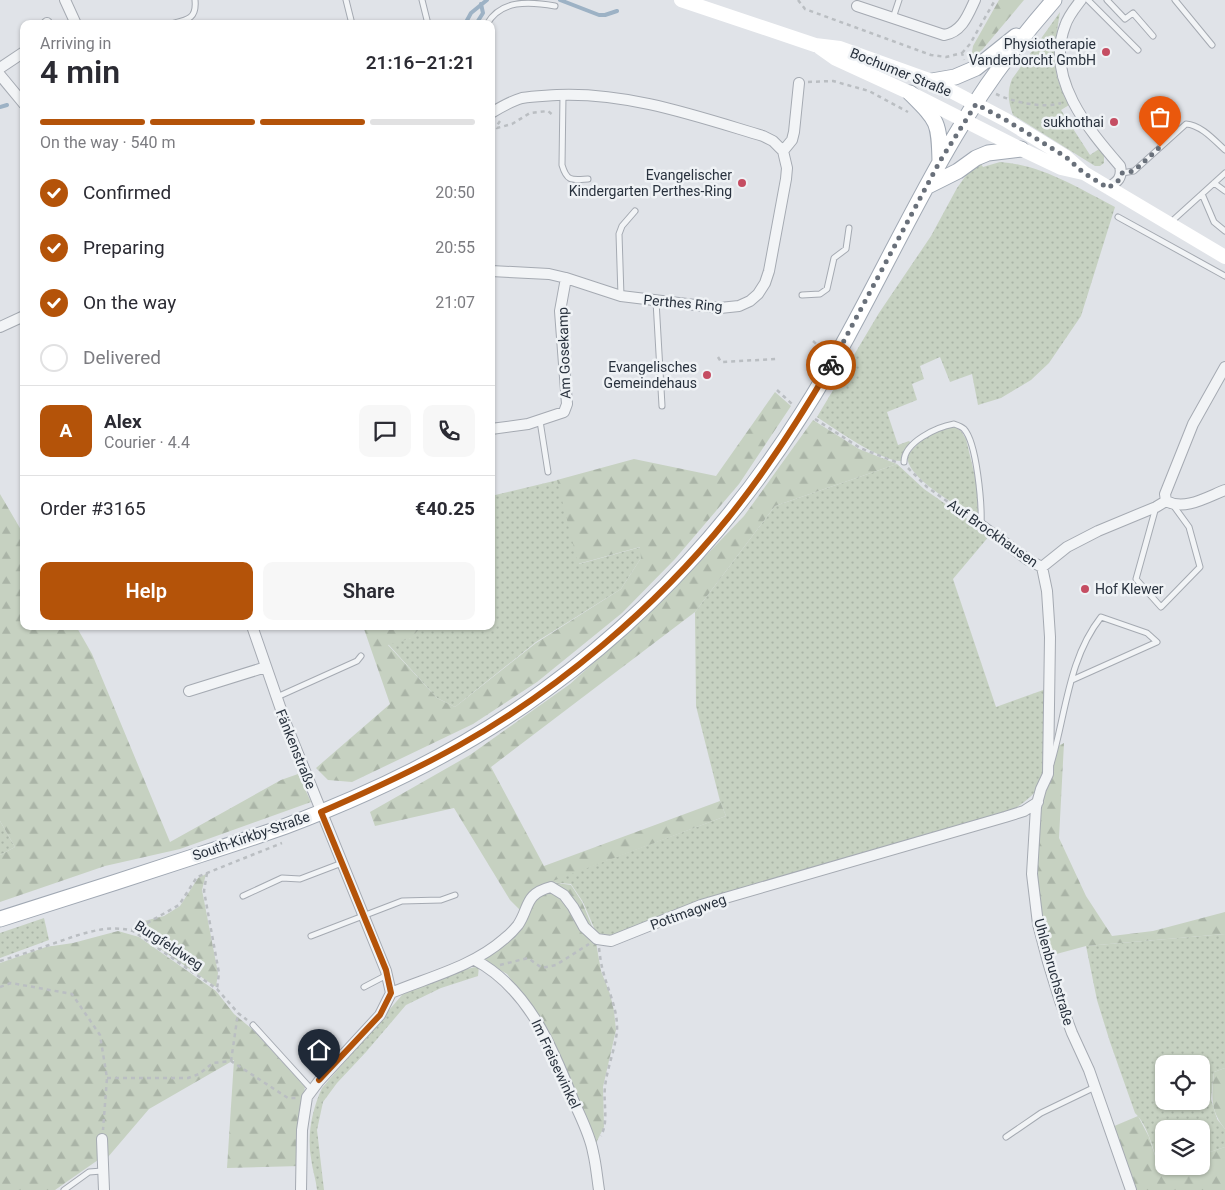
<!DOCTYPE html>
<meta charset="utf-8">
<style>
body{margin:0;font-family:Roboto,sans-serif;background:#f7f7f7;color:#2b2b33;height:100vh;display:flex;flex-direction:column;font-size:19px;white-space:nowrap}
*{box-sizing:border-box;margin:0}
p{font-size:16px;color:#7c7c81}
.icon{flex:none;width:28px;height:28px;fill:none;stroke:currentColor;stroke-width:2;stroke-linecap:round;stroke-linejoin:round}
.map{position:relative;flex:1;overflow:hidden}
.panel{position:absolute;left:20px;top:20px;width:475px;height:610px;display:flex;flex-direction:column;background:#fff;border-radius:10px;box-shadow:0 1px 4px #0004}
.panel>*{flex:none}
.buttons{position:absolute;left:1155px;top:1055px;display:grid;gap:10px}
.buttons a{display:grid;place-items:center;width:55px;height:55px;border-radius:10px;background:#fff;box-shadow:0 1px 4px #0004;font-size:25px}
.pin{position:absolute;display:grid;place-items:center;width:42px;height:42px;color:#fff;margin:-51px -21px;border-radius:50% 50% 50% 0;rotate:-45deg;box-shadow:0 0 5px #0007}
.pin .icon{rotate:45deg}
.courier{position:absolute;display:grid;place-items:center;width:50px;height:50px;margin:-25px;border:4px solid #b45309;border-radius:50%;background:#fff;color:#222;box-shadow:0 1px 6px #0007}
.head em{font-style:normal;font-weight:600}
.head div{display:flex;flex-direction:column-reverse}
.head{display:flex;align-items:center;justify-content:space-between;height:85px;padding:0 20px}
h1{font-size:32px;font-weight:600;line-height:38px}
.bar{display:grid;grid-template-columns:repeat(4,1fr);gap:8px 5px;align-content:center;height:60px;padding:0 20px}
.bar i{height:6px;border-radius:4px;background:#e1e1e2}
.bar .on{background:#b45309}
.bar p{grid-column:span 4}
.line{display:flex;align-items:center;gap:12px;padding:0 20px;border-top:1px solid #e1e1e2}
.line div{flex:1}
.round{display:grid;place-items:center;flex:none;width:52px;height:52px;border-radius:10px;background:#f7f7f7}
ol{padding:0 20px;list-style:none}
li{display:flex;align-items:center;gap:15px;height:55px}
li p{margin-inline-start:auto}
li .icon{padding:5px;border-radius:50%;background:#b45309;color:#fff;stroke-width:4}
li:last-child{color:#7c7c81}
li i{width:28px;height:28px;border:2px solid #e1e1e2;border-radius:50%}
.action{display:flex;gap:10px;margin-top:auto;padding:10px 20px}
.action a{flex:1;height:58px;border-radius:10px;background:#b45309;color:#fff;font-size:20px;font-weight:600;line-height:58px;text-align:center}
.action a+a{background:#f7f7f7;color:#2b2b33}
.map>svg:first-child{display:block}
.grass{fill:url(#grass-dots);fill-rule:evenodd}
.forest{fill:url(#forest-firs)}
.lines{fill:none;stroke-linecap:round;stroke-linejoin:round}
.stream{stroke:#9db2c5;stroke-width:4}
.lane-casing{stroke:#a5aab2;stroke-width:7}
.street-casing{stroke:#a5aab2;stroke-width:12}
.primary-casing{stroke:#a0a8b3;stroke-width:17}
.path{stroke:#babec2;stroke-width:2.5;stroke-dasharray:4 4;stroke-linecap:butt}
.lane{stroke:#f2f4f6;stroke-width:5}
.street{stroke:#f2f4f6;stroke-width:10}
.secondary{stroke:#fff;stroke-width:14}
.primary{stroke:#fff;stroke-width:15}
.done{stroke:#69707a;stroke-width:5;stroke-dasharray:0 9}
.route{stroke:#b45309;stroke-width:6}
.poi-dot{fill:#c54d62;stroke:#eff2f5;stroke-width:2}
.labels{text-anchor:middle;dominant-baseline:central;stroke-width:5;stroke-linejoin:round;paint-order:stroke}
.poi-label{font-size:14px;fill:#29323e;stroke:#eff2f5;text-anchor:end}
.street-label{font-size:14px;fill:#29323e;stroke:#eff2f5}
</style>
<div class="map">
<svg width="1225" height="1190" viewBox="0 0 1225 1190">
<defs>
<pattern id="grass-dots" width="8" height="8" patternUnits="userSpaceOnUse" patternTransform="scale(1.25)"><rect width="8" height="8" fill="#c6d1c1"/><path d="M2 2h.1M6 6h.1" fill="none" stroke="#aab4a7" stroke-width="1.8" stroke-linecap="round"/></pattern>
<pattern id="forest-firs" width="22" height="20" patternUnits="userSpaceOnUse" patternTransform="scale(1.25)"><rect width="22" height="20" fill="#c6d1c1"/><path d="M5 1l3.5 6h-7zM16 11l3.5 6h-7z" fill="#aab4a7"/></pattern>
</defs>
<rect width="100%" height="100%" fill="#e0e3e8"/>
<!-- grass -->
<path class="grass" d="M1060,12C1054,51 1049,69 1069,105L1061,110L1090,155L1099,149L1104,155V163L1100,166H1095L1013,115C1008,101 1007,92 1012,79Z
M1000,162C1042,165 1078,188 1115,207L1081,316L1049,363L1031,380L1001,398L978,405L972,374L950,382L940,357L920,366L924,379L912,384L917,400L887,412L898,445L909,441L912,444L903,461C883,463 835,429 817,417L879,313L931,236L957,188L967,174L981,164L983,167Z
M955,427L961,431L966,439L977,485L978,512L977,515H973C955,504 907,478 907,456C919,440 935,429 955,427Z
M897,464L924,489L990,535L953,579L996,707L1046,689C1045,715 1051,772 1035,792C1028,800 1020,805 1011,811L614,935L602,937L595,930L583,902L571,884L548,882L726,816L720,801L696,706L695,612L775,506Z
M558,480L579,564L641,547V558L621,589L536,642L455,707L437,698L388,644L411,638L421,626H491V496Z
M0,821L15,847L0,855Z
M44,918L49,940L0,958V933Z
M1225,934V1068L1214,1072L1211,1099L1217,1119L1225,1129V1147L1201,1155V1129H1164V1166H1166L1159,1168C1154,1152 1148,1125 1135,1113L1110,1042L1097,1000L1086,946ZM1164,1064H1201V1101H1164Z
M479,966L478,976L441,988L406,1005L366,1052L337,1083L323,1102L317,1130L324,1190H317C316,1179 312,1169 311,1158C307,1134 312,1110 322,1088L402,995C426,982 453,972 479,966Z"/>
<!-- forest -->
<path class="forest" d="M999,0H1024L982,50L971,58L973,46Z
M775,392L791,406L739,484L675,559L622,613L537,682L473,724L352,782L328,780L316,768L390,704L363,626H421L412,638L388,645L437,698L455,707L536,643L621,589L641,558L640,547L578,564L557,480L634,459L716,476Z
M813,420L859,449L897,464L775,506L695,612L491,767L544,866L720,801L726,816L550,882L571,885L582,902L594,931L601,971L610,994L614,1011L616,1030L603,1087L604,1127L594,1147L568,1076L550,1033L507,974L475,955C493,947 513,929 521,911L510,900L454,808L375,826L370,812L470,755L570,684L661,602L744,516Z
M0,494L24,535V626H76L92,654L170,842L281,780L298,774L311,802L180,849L105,866L0,902V855L15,847L0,821Z
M1064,743L1059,838L1086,896L1112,936L1153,931L1225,912V934L1086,946L1049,956L1041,923L1034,874L1040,806L1058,746Z
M206,874L202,890L218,973L216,987L131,929L140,921H144L164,916L180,906L198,878Z
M118,931L139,937L216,991L234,1014L252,1029L305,1087L299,1120L300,1166L227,1168L234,1060L149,1109L108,1157L98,1160L55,1190H0V963L46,947L73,943Z
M1225,1068V1129C1209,1109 1212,1096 1214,1072Z
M1138,1116L1149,1137L1159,1168L1166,1166H1201V1155L1225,1147V1190H1135L1112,1127Z"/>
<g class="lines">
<!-- stream -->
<path class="stream" d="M560,0L599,15H605L617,11
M465,24L471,13L487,0
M476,24L483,13L481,4
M0,107L7,105"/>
<!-- lane casing -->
<g class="lane-casing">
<path id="lane" d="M346,0L352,24
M422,0L428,24
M1088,0L1138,50
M1107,0L1125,19L1133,13L1153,36
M1175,0L1212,45
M893,18L899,0
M170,24C186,20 197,20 195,0
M487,24C501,0 528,1 555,6
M563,95L562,165C567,182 572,180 588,179
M1122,173L1134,171L1186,124C1201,125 1214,140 1225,150
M1214,183L1225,191
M1202,194L1214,222L1225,231
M1118,217L1225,276
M1171,222L1225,173
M802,295L820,294L827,289L834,258L846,249L849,228
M621,296L619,234L622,226L635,211
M656,301L662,406
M540,421L548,472
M904,462C904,442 937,427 954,424C957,425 962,427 964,429C977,443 982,505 981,525
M1156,507L1136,579L1161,607L1200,567L1189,527L1173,505
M277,697L357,661L361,656
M1051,764C1066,714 1068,659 1101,617L1147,633L1157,642L1072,680
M243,896L282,878L300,879L342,863
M311,936L402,901L441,900L455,895
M364,987L387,975
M253,1025L312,1090
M1006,1137L1041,1113L1095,1087
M64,1190L89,1172L102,1171"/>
</g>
<!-- street casing -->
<g class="street-casing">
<path id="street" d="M65,0L76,24
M1081,0C1075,8 1068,16 1065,26C1045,78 1088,129 1120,166C1123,178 1117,182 1108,188
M857,6L944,35C962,32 968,15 975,0
M46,24L47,23
M0,68L24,52
M0,75L24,104
M491,113C501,107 511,101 522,98C534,96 545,96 557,95C628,92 696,116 763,136L773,141L783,151L792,140L794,132L799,83
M491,271L549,274L566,278L621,296L720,308L739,306L750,301L758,294L765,283L769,271L786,179L787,168L783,151
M0,327L24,316
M491,429L528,424L564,412L567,404L560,311L566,278
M1166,501C1185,511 1207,497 1225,490
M981,525L1028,560L1042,567L1067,547L1098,531L1156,507L1166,501L1165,494L1193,424L1225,367
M1042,567L1047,591L1050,637L1048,774L1041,789L1036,807L1032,874L1038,924L1048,962L1060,1001L1072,1033L1089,1070L1131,1190
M252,626L286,724L386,971L391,993L380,1015L319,1081L307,1097L302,1130L301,1190
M189,691L266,667
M475,960C528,988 553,1048 574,1102C581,1118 590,1135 593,1152C596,1164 597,1177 599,1190
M391,993C429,977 472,967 504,939C509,935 514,930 518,925C530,907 524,894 551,887L564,895L573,907L584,927L597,939L611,941L701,905L1005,817L1024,811L1038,802
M102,1139L104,1190"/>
</g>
<!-- primary casing -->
<g class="primary-casing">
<path id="primary" d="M932,81L955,77L976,68L1016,36
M910,93C938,121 939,121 940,161
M928,186L958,171L976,158L988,153L1021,149
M0,919C67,898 135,876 202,854C230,845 258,836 286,826C376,792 467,748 545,690C648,615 735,520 803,412C859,324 901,227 955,136C983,88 1017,42 1054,0"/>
</g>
<!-- path -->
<path class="path" d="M798,0L805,9L931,55L946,57L962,53L964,60
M962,53L970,44L995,0
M808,82L833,81L869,91L908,112
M996,94C1013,102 1044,109 1061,103
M500,121L496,127L497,128L512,124L530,113L548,111L554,116
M813,341L825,352
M718,357L721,362L776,359
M777,390L793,405
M815,419L860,448L896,462
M908,468L927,487L972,519
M207,873L204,891L219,973L217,989
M133,931L179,905L197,877L282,843
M599,948C600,956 601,964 603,971C608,991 618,1009 617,1031C615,1050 607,1068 605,1087C603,1104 609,1120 601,1136
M0,961C16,956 33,951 49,945C76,936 105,923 133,931L217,989L238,1013L247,1020
M500,965L528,958L542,968L556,965L589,944
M0,987L11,983L72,994L100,1035L107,1078L103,1130
M231,1061L238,1013
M107,1078H188L199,1074L213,1063L231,1061L288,1098H296"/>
<!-- lane -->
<use href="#lane" class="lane"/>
<!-- street -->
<use href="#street" class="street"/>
<!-- secondary -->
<path class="secondary" d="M681,0L815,45L840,48L932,81L1006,120L1066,157L1084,173L1225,257
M819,47L836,59L910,93L1021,149L1061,168L1083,173"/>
<!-- primary -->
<use href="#primary" class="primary"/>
</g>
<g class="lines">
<!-- done -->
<path class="done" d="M831,365L940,161L976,104L1006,120L1066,157L1084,173L1108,188L1118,181L1122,173L1134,171L1160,147"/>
<!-- route -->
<path class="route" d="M319,1080L380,1015L391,993L386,970L321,812C367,792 413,771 458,746C557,691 656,607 728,518C767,470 800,418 831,365"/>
</g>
<!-- markers -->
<g class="poi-dot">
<circle cx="1106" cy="52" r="5"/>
<circle cx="1114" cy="122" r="5"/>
<circle cx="742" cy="183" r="5"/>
<circle cx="707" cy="375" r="5"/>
<circle cx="1085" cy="589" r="5"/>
</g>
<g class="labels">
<!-- poi labels -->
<g class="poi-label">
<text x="1096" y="44">Physiotherapie<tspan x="1096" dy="16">Vanderborcht GmbH</tspan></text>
<text x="1104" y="122">sukhothai</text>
<text x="732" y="175">Evangelischer<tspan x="732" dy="16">Kindergarten Perthes-Ring</tspan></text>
<text x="697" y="367">Evangelisches<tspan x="697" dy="16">Gemeindehaus</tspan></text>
<text x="1095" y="589" text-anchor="start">Hof Klewer</text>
</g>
<!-- street labels -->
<g class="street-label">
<text transform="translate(901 72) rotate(22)">Bochumer Straße</text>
<text transform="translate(683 303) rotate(5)">Perthes Ring</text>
<text transform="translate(564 353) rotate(-92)">Am Gosekamp</text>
<text transform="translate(993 533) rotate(35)">Auf Brockhausen</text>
<text transform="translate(296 749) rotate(68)">Fänkenstraße</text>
<text transform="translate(251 836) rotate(-19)">South-Kirkby-Straße</text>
<text transform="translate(688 912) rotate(-20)">Pottmagweg</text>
<text transform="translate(169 945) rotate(33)">Burgfeldweg</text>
<text transform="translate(1054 972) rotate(74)">Uhlenbruchstraße</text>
<text transform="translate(556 1064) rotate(65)">Im Freisewinkel</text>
</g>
</g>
</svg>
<div class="buttons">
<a><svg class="icon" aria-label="locate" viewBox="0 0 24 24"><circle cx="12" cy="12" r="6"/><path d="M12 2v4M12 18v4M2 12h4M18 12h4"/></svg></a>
<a><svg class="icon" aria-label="layers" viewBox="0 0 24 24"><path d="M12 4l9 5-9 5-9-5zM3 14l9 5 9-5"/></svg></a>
</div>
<div class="pin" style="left:1160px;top:147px;background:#ea580c"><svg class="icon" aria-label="bag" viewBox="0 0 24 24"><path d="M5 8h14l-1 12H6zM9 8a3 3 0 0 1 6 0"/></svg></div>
<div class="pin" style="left:319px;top:1080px;background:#1f2937"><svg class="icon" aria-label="home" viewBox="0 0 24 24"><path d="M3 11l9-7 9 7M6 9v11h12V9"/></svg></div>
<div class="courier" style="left:831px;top:365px"><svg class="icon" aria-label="bike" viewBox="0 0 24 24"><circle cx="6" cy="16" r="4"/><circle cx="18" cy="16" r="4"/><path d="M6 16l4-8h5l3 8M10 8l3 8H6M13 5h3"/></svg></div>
<section class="panel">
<div class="head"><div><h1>4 min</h1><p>Arriving in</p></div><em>21:16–21:21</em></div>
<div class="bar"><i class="on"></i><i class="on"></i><i class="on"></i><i></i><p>On the way · 540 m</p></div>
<ol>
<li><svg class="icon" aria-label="check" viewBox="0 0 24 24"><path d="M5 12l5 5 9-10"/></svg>Confirmed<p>20:50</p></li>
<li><svg class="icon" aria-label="check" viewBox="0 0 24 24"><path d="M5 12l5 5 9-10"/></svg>Preparing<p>20:55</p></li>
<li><svg class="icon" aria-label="check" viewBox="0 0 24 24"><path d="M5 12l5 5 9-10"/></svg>On the way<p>21:07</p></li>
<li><i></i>Delivered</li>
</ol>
<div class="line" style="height:90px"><b class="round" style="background:#b45309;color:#fff">A</b><div><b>Alex</b><p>Courier · 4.4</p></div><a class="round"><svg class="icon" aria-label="chat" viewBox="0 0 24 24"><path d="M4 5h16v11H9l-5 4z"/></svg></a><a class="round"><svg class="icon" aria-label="phone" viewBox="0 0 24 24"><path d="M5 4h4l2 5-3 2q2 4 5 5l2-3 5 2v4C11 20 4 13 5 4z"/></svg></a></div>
<div class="line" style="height:65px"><div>Order #3165</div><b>€40.25</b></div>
<div class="action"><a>Help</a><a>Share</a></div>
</section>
</div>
